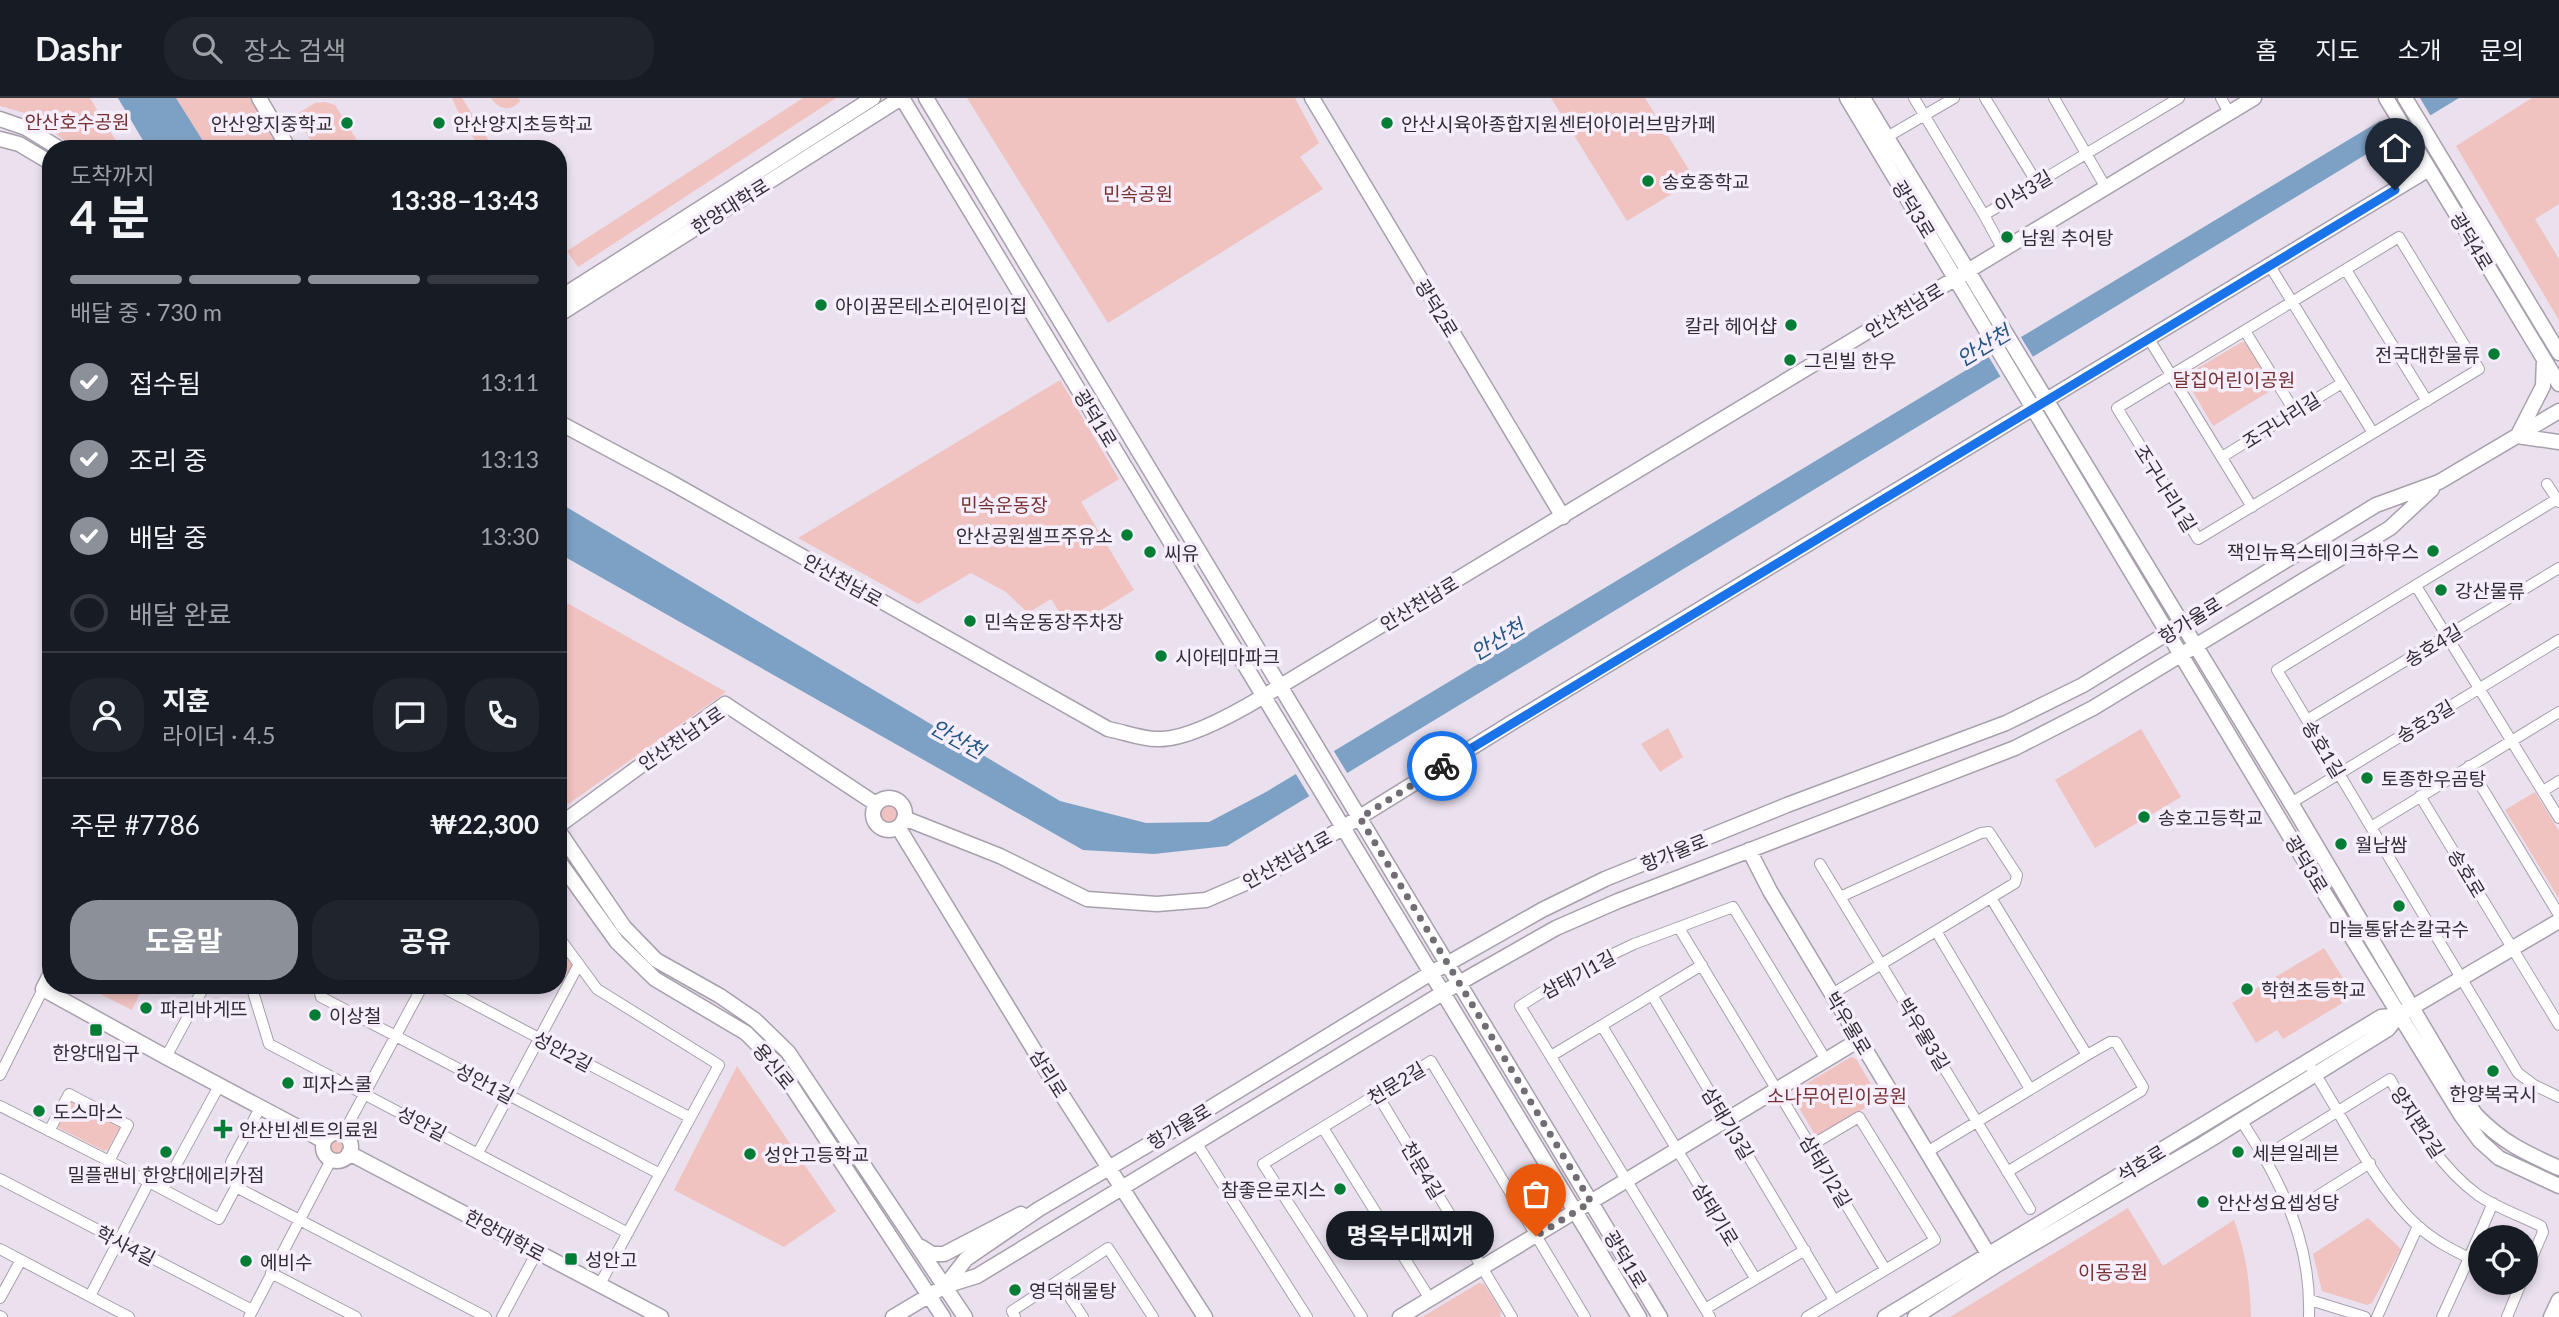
<!DOCTYPE html>
<html lang="ko">
<meta charset="utf-8">
<style>
body{margin:0;font-family:Lato,"Noto Sans KR",sans-serif;background:#20242c;color:#f1f3f6;height:100vh;display:flex;flex-direction:column;font-size:26px;white-space:nowrap}
*{box-sizing:border-box;margin:0}
p{font-size:23px;color:#9ea1a6}
.icon{flex:none;width:38px;height:38px;fill:none;stroke:currentColor;stroke-width:2;stroke-linecap:round;stroke-linejoin:round}
.map{position:relative;flex:1;overflow:hidden}
.details{position:absolute;left:42px;top:42px;width:525px;height:854px;display:flex;flex-direction:column;background:#171b24;border-radius:28px;box-shadow:0 4px 10px #0003}
.details>*{flex:none}
.tools{position:absolute;left:2468px;top:1127px;display:grid;gap:14px}
.tools a{display:grid;place-items:center;width:70px;height:70px;border-radius:50%;background:#171b24;box-shadow:0 4px 10px #0003;font-size:35px}
.pin{position:absolute;display:grid;place-items:center;width:60px;height:60px;color:#fff;margin:-72px -30px;border-radius:50% 50% 50% 0;rotate:-45deg;box-shadow:0 0 7px #0007}
.pin .icon{rotate:45deg}
.courier{position:absolute;display:grid;place-items:center;width:70px;height:70px;margin:-35px;border:5px solid #1a73e8;border-radius:50%;background:#fff;color:#222;box-shadow:0 2px 9px #0007}
.bubble{position:absolute;height:49px;border-radius:24px;background:#171b24;box-shadow:0 4px 10px #0003;font-size:23px;font-weight:700;line-height:49px;text-align:center}
.summary em{font-style:normal;font-weight:700}
.summary div{display:flex;flex-direction:column-reverse}
.summary{display:flex;align-items:center;justify-content:space-between;height:119px;padding:0 28px}
h1{font-size:46px;font-weight:700;line-height:52px}
.bar{display:grid;grid-template-columns:repeat(4,1fr);gap:10px 7px;align-content:center;height:84px;padding:0 28px}
.bar i{height:9px;border-radius:5px;background:#363941}
.bar .active{background:#8c9099}
.bar p{grid-column:span 4}
.line{display:flex;align-items:center;gap:18px;padding:0 28px;border-top:2px solid #363941}
.line div{flex:1}
.round{display:grid;place-items:center;flex:none;width:74px;height:74px;border-radius:28px;background:#20242c}
ol{padding:0 28px;list-style:none}
li{display:flex;align-items:center;gap:21px;height:77px}
li p{margin-inline-start:auto}
li .icon{padding:7px;border-radius:50%;background:#8c9099;color:#fff;stroke-width:4}
li:last-child{color:#9ea1a6}
li i{width:38px;height:38px;border:4px solid #363941;border-radius:50%}
.primary-button{display:flex;gap:14px;margin-top:auto;padding:14px 28px}
.primary-button a{flex:1;height:80px;border-radius:28px;background:#8c9099;color:#fff;font-size:28px;font-weight:700;line-height:80px;text-align:center}
.primary-button a+a{background:#20242c;color:#f1f3f6}
header{display:flex;align-items:center;gap:42px;box-sizing:border-box;height:98px;padding:0 35px;background:#171b24;border-bottom:2px solid #363941}
header strong{font-size:33px}
nav{display:flex;gap:38px;margin-inline-start:auto;font-size:24px}
.search{width:490px;height:63px;background:#20242c;display:flex;align-items:center;gap:18px;box-sizing:border-box;padding:0 24px;border-radius:28px;color:#9ea1a6;font-size:26px}
.map>svg:first-child{display:block}
.green{fill:#f0c2c0}
.water{fill:#7da1c4}
.pier{fill:#eae0ee}
.lines{fill:none;stroke-linecap:round;stroke-linejoin:round}
.street-casing{stroke:#a89fac;stroke-width:12}
.secondary-casing{stroke:#a89fac;stroke-width:17}
.street{stroke:#fff;stroke-width:10}
.secondary{stroke:#fff;stroke-width:14}
.done{stroke:#726c75;stroke-width:7;stroke-dasharray:0 12.6}
.route{stroke:#1a73e8;stroke-width:9}
.poi-dot{fill:#037d35;stroke:#f7eefc;stroke-width:2.5}
.labels{text-anchor:middle;dominant-baseline:central;stroke-width:7;stroke-linejoin:round;paint-order:stroke}
.park-label{font-size:19px;fill:#753232;stroke:#f7eefc}
.poi-label{font-size:19px;fill:#322e34;stroke:#f7eefc;text-anchor:start}
.street-label{font-size:19px;fill:#322e34;stroke:#f7eefc}
.water-label{font-size:21px;font-style:italic;fill:#235787;stroke:#f7eefc}
</style>
<header>
<strong>Dashr</strong>
<div class="search"><svg class="icon" aria-label="search" viewBox="0 0 24 24"><circle cx="10" cy="10" r="6"/><path d="M15 15l6 6"/></svg>장소 검색</div>
<nav><a>홈</a><a>지도</a><a>소개</a><a>문의</a></nav>
</header>
<div class="map">
<svg width="2559" height="1219" viewBox="0 0 2559 1219">
<rect width="100%" height="100%" fill="#eae0ee"/>
<!-- green -->
<path class="green" d="M0,0H90L121,51H75L32,17L0,8Z
M176,0H251L281,51H208Z
M452,0H462L494,51H480L460,18Z
M491,0H519L520,3C511,15 498,11 491,0Z
M803,0H836L578,169L567,153Z
M967,0H1295L1319,45L1300,59L1323,91L1108,225Z
M1551,0H1645L1695,82L1627,123Z
M2532,0H2559V106L2535,121L2559,161V222L2456,48Z
M325,4L335,7L358,44L347,51H316L295,17L315,5Z
M2242,244L2247,245L2275,290L2213,328L2186,282V277Z
M1060,282L1119,381L1081,404L1134,492L1070,531L1051,501L1028,515L1006,494L971,475L918,506L798,440Z
M558,500L726,594L560,712L558,709Z
M1668,630L1683,659L1660,674L1641,646Z
M2141,631L2181,699L2095,750L2055,682Z
M2535,694L2559,733V801L2505,712Z
M879 716a10 10 0 1 1 20 0a10 10 0 1 1-20 0Z
M558,845L574,865L566,877L558,873Z
M2324,850L2354,898L2283,941L2277,932L2256,945L2232,905Z
M82,887H144L132,912Z
M1851,959L1856,961L1880,1001L1819,1037L1814,1035L1792,998L1794,993Z
M737,968L836,1113L784,1149L674,1092Z
M74,1001L118,1025L120,1029L108,1051L104,1053L59,1030L57,1025L69,1003Z
M328 1049a9 9 0 1 1 18 0a9 9 0 1 1-18 0Z
M2128,1110L2163,1168L2234,1122C2246,1155 2250,1184 2251,1219H1950Z
M2368,1120L2401,1151L2372,1205L2367,1207L2322,1193L2313,1156Z
M1479,1185L1484,1186L1501,1213L1500,1219H1422Z"/>
<!-- water -->
<path class="water" d="M118,0H176L208,51H148Z
M2418,0H2459L1227,748L1154,756L1083,752L558,455V404L1060,703L1146,725L1209,724L1266,694Z"/>
<!-- pier -->
<path class="pier" d="M2412,0H2420L2432,20L2394,44L2379,20Z
M2019,236L2035,262L2002,281L1987,256Z
M1332,650L1349,678L1311,701L1294,673Z"/>
<g class="lines">
<!-- street casing -->
<g class="street-casing">
<path id="street" d="M1914,0L1984,117L2179,0
M1985,0L2037,85
M2054,0L2106,90
M2221,0L2229,15
M1887,39L1954,0
M1984,117L2003,152
M2399,139L2479,271L2198,441L2117,310Z
M2270,168L2373,335
M2346,172L2427,303
M2245,233L2295,314
M2149,241L2252,409
M2222,359L2342,285
M2547,386L2557,401
M2559,404L2557,401L2277,572L2518,975L2534,987L2559,999
M2416,488L2559,720
M2307,622L2559,470
M2469,668L2559,817
M2543,693L2559,683
M2420,698L2559,927
M2291,705L2559,542
M2371,729L2559,614
M1820,766L2030,1111
M1991,800L2087,957
M1679,830L1885,1171
M1936,833L2030,991
M558,838L597,891L719,967L600,1186
M251,887L269,946L628,1135
M318,887L321,899L660,1076
M438,887L689,1019
M1832,896L2015,785L2017,777L1989,734L1981,735L1840,799
M1652,897L1834,1202
M1602,928L1755,1180
M1551,958L1702,867
M166,959L205,887
M2312,971C2343,1018 2377,1092 2418,1128C2433,1142 2451,1151 2469,1160L2442,1219
M0,977L43,891
M1377,996L1512,1219
M0,1008L109,1063L219,1121L236,1089
M2241,1022L2264,1059
M1323,1030L1430,1201
M49,1033L69,996L128,1027L109,1063
M343,1036L423,887
M1197,1046L1307,1219
M1927,1054L2087,957L2110,944H2116L2143,989L2141,993L2007,1074
M478,1055L579,866
M0,1081L252,1212
M236,1089L486,1219
M236,1089L231,1064L260,1010
M163,1091L219,988
M2292,1114L2370,1065
M0,1151L129,1219
M2469,1160L2493,1105
M271,1175L356,1219
M1059,1183L1083,1219
M90,1198L149,1084
M0,1200L21,1162
M2310,1202L2365,1219
M1705,1211L1805,1152
M0,1218L2,1219
M249,1219L331,1062
M502,1219L537,1154
M1015,1219L1012,1213L1108,1150L1153,1219
M1362,1219L1263,1066L1431,963L1585,1219
M1710,1219L1520,908L1573,875L1634,846L1733,809L1826,962
M1807,1219L1935,1142L1859,1019L1810,1048
M2309,1219C2311,1160 2293,1110 2264,1059L2390,981C2415,1024 2437,1067 2478,1097C2497,1110 2521,1118 2541,1128L2543,1134L2525,1176
M2377,1219L2418,1128
M2507,1219L2521,1185"/>
</g>
<!-- secondary casing -->
<g class="secondary-casing">
<path id="secondary" d="M259,0L289,51
M902,0L1639,1219
M926,0L1660,1219
M1312,0L1563,419
M1847,0L2301,757L2461,1017L2480,1043L2499,1060L2559,1088
M1863,0L2291,705L2475,1016C2503,1045 2524,1054 2559,1070
M2386,0L2559,286
M2405,0L2559,255
M0,21L26,30L60,51
M0,41L19,46L51,65
M558,201L873,0
M558,217L901,0
M558,324L672,385L1108,631C1124,634 1141,641 1157,641C1186,643 1239,613 1264,598L2254,0
M2518,337L2543,288L2544,262
M2517,338L2559,344
M873 716a16 16 0 1 1 32 0a16 16 0 1 1-32 0Z
M904,720L1000,758L1087,801L1157,806L1206,802L1271,774L1513,624L2429,71
M558,728L725,606L876,706
M898,729L1053,983L1205,1219
M558,732L624,829L656,862L720,898L755,922L788,954L965,1219
M1749,752L1770,793L1993,1164
M558,762L617,844L655,881L746,935L777,966L943,1219
M51,875L43,891L166,959L324,1043
M323 1049a14 14 0 1 1 28 0a14 14 0 1 1-28 0Z
M349,1055L661,1219
M921,1149L932,1156H944L1021,1116
M945,1188L966,1161L1039,1111L1192,1021L1431,875L1542,812L1605,781L1787,707L2006,625L2083,587L2376,407L2439,384L2559,313
M893,1219L945,1188L977,1178L1459,885L1556,830L1618,803L2015,650L2093,610L2390,430L2432,391
M1400,1219L1859,942
M1885,1219L2381,919L2399,917
M1915,1219L1995,1168L2203,1046L2388,931L2399,917L2559,823
M2551,1219L2559,1202"/>
</g>
<!-- street -->
<use href="#street" class="street"/>
<!-- secondary -->
<use href="#secondary" class="secondary"/>
</g>
<g class="lines">
<!-- done -->
<path class="done" d="M1442,668L1360,720L1591,1104L1536,1138"/>
<!-- route -->
<path class="route" d="M1442,668L2395,92"/>
</g>
<!-- markers -->
<g class="poi-dot">
<circle cx="347" cy="25" r="7"/>
<circle cx="439" cy="25" r="7"/>
<circle cx="1387" cy="25" r="7"/>
<circle cx="1648" cy="83" r="7"/>
<circle cx="2007" cy="139" r="7"/>
<circle cx="821" cy="207" r="7"/>
<circle cx="1791" cy="227" r="7"/>
<circle cx="2494" cy="256" r="7"/>
<circle cx="1790" cy="262" r="7"/>
<circle cx="1127" cy="437" r="7"/>
<circle cx="2433" cy="453" r="7"/>
<circle cx="1150" cy="454" r="7"/>
<circle cx="2441" cy="492" r="7"/>
<circle cx="970" cy="523" r="7"/>
<circle cx="1161" cy="558" r="7"/>
<circle cx="2367" cy="680" r="7"/>
<circle cx="2144" cy="719" r="7"/>
<circle cx="2341" cy="746" r="7"/>
<circle cx="2399" cy="808" r="7"/>
<circle cx="2247" cy="891" r="7"/>
<circle cx="146" cy="910" r="7"/>
<circle cx="315" cy="917" r="7"/>
<rect x="89" y="925" width="14" height="14" rx="3.5"/>
<circle cx="2493" cy="973" r="7"/>
<circle cx="288" cy="985" r="7"/>
<circle cx="39" cy="1013" r="7"/>
<path d="M219.5 1020.5h7v7h7v7h-7v7h-7v-7h-7v-7h7z"/>
<circle cx="166" cy="1054" r="7"/>
<circle cx="2238" cy="1054" r="7"/>
<circle cx="750" cy="1056" r="7"/>
<circle cx="1340" cy="1091" r="7"/>
<circle cx="2203" cy="1104" r="7"/>
<rect x="564" y="1154" width="14" height="14" rx="3.5"/>
<circle cx="246" cy="1163" r="7"/>
<circle cx="1015" cy="1192" r="7"/>
</g>
<g class="labels">
<!-- park labels -->
<g class="park-label">
<text x="77" y="23">안산호수공원</text>
<text x="1138" y="95">민속공원</text>
<text x="2234" y="281">달집어린이공원</text>
<text x="1004" y="406">민속운동장</text>
<text x="1837" y="997">소나무어린이공원</text>
<text x="2113" y="1173">이동공원</text>
</g>
<!-- poi labels -->
<g class="poi-label">
<text x="333" y="25" text-anchor="end">안산양지중학교</text>
<text x="453" y="25">안산양지초등학교</text>
<text x="1401" y="25">안산시육아종합지원센터아이러브맘카페</text>
<text x="1662" y="83">송호중학교</text>
<text x="2021" y="139">남원 추어탕</text>
<text x="835" y="207">아이꿈몬테소리어린이집</text>
<text x="1777" y="227" text-anchor="end">칼라 헤어샵</text>
<text x="2480" y="256" text-anchor="end">전국대한물류</text>
<text x="1804" y="262">그린빌 한우</text>
<text x="1113" y="437" text-anchor="end">안산공원셀프주유소</text>
<text x="2419" y="453" text-anchor="end">잭인뉴욕스테이크하우스</text>
<text x="1164" y="454">씨유</text>
<text x="2455" y="492">강산물류</text>
<text x="984" y="523">민속운동장주차장</text>
<text x="1175" y="558">시아테마파크</text>
<text x="2381" y="680">토종한우곰탕</text>
<text x="2158" y="719">송호고등학교</text>
<text x="2355" y="746">월남쌈</text>
<text x="2399" y="830" text-anchor="middle">마늘통닭손칼국수</text>
<text x="2261" y="891">학현초등학교</text>
<text x="160" y="910">파리바게뜨</text>
<text x="329" y="917">이상철</text>
<text x="96" y="954" text-anchor="middle">한양대입구</text>
<text x="302" y="985">피자스쿨</text>
<text x="2493" y="995" text-anchor="middle">한양복국시</text>
<text x="53" y="1013">도스마스</text>
<text x="239" y="1031">안산빈센트의료원</text>
<text x="2252" y="1054">세븐일레븐</text>
<text x="764" y="1056">성안고등학교</text>
<text x="166" y="1076" text-anchor="middle">밀플랜비 한양대에리카점</text>
<text x="1326" y="1091" text-anchor="end">참좋은로지스</text>
<text x="2217" y="1104">안산성요셉성당</text>
<text x="585" y="1161">성안고</text>
<text x="260" y="1163">에비수</text>
<text x="1029" y="1192">영덕해물탕</text>
</g>
<!-- street labels -->
<g class="street-label">
<text transform="translate(2023 93) rotate(-31)">이삭3길</text>
<text transform="translate(730 108) rotate(-32)">한양대학로</text>
<text transform="translate(1914 111) rotate(59)">광덕3로</text>
<text transform="translate(2472 143) rotate(59)">광덕4로</text>
<text transform="translate(1437 210) rotate(59)">광덕2로</text>
<text transform="translate(1904 212) rotate(-31)">안산천남로</text>
<text transform="translate(1096 320) rotate(59)">광덕1로</text>
<text transform="translate(2281 322) rotate(-32)">조구나리길</text>
<text transform="translate(2166 390) rotate(58)">조구나리1길</text>
<text transform="translate(843 482) rotate(29)">안산천남로</text>
<text transform="translate(1419 505) rotate(-31)">안산천남로</text>
<text transform="translate(2190 522) rotate(-32)">항가울로</text>
<text transform="translate(2433 547) rotate(-31)">송호4길</text>
<text transform="translate(2425 623) rotate(-31)">송호3길</text>
<text transform="translate(681 640) rotate(-34)">안산천남1로</text>
<text transform="translate(2324 651) rotate(59)">송호1길</text>
<text transform="translate(1674 754) rotate(-22)">항가울로</text>
<text transform="translate(1287 761) rotate(-29)">안산천남1로</text>
<text transform="translate(2307 766) rotate(59)">광덕3로</text>
<text transform="translate(2467 775) rotate(59)">송호로</text>
<text transform="translate(1578 876) rotate(-28)">삼태기1길</text>
<text transform="translate(1849 925) rotate(59)">박우물로</text>
<text transform="translate(1924 936) rotate(59)">박우물3길</text>
<text transform="translate(563 953) rotate(28)">성안2길</text>
<text transform="translate(774 968) rotate(51)">용신로</text>
<text transform="translate(1049 975) rotate(58)">삼리로</text>
<text transform="translate(485 985) rotate(28)">성안1길</text>
<text transform="translate(1396 985) rotate(-31)">천문2길</text>
<text transform="translate(2418 1024) rotate(57)">양지편2길</text>
<text transform="translate(422 1025) rotate(27)">성안길</text>
<text transform="translate(1728 1025) rotate(59)">삼태기3길</text>
<text transform="translate(1179 1028) rotate(-31)">항가울로</text>
<text transform="translate(2141 1065) rotate(-31)">석호로</text>
<text transform="translate(1423 1072) rotate(59)">천문4길</text>
<text transform="translate(1826 1073) rotate(59)">삼태기2길</text>
<text transform="translate(1716 1116) rotate(59)">삼태기로</text>
<text transform="translate(505 1137) rotate(28)">한양대학로</text>
<text transform="translate(126 1147) rotate(27)">학사4길</text>
<text transform="translate(1626 1161) rotate(59)">광덕1로</text>
</g>
<!-- water labels -->
<g class="water-label">
<text transform="translate(1983 247) rotate(-31)">안산천</text>
<text transform="translate(1497 541) rotate(-31)">안산천</text>
<text transform="translate(958 640) rotate(29)">안산천</text>
</g>
</g>
</svg>
<div class="tools">
<a><svg class="icon" aria-label="locate" viewBox="0 0 24 24"><circle cx="12" cy="12" r="6"/><path d="M12 2v4M12 18v4M2 12h4M18 12h4"/></svg></a>
</div>
<div class="pin" style="left:1536px;top:1138px;background:#ea580c"><svg class="icon" aria-label="bag" viewBox="0 0 24 24"><path d="M5 8h14l-1 12H6zM9 8a3 3 0 0 1 6 0"/></svg></div>
<div class="pin" style="left:2395px;top:92px;background:#1f2937"><svg class="icon" aria-label="home" viewBox="0 0 24 24"><path d="M3 11l9-7 9 7M6 9v11h12V9"/></svg></div>
<div class="courier" style="left:1442px;top:668px"><svg class="icon" aria-label="bike" viewBox="0 0 24 24"><circle cx="6" cy="16" r="4"/><circle cx="18" cy="16" r="4"/><path d="M6 16l4-8h5l3 8M10 8l3 8H6M13 5h3"/></svg></div>
<div class="bubble" style="left:1326px;top:1113px;width:168px">명옥부대찌개</div>
<section class="details">
<div class="summary"><div><h1>4 분</h1><p>도착까지</p></div><em>13:38–13:43</em></div>
<div class="bar"><i class="active"></i><i class="active"></i><i class="active"></i><i></i><p>배달 중 · 730 m</p></div>
<ol>
<li><svg class="icon" aria-label="check" viewBox="0 0 24 24"><path d="M5 12l5 5 9-10"/></svg>접수됨<p>13:11</p></li>
<li><svg class="icon" aria-label="check" viewBox="0 0 24 24"><path d="M5 12l5 5 9-10"/></svg>조리 중<p>13:13</p></li>
<li><svg class="icon" aria-label="check" viewBox="0 0 24 24"><path d="M5 12l5 5 9-10"/></svg>배달 중<p>13:30</p></li>
<li><i></i>배달 완료</li>
</ol>
<div class="line" style="height:126px"><a class="round"><svg class="icon" aria-label="person" viewBox="0 0 24 24"><circle cx="12" cy="8" r="4"/><path d="M4 21q1-7 8-7t8 7"/></svg></a><div><b>지훈</b><p>라이더 · 4.5</p></div><a class="round"><svg class="icon" aria-label="chat" viewBox="0 0 24 24"><path d="M4 5h16v11H9l-5 4z"/></svg></a><a class="round"><svg class="icon" aria-label="phone" viewBox="0 0 24 24"><path d="M5 4h4l2 5-3 2q2 4 5 5l2-3 5 2v4C11 20 4 13 5 4z"/></svg></a></div>
<div class="line" style="height:91px"><div>주문 #7786</div><b>₩22,300</b></div>
<div class="primary-button"><a>도움말</a><a>공유</a></div>
</section>
</div>
